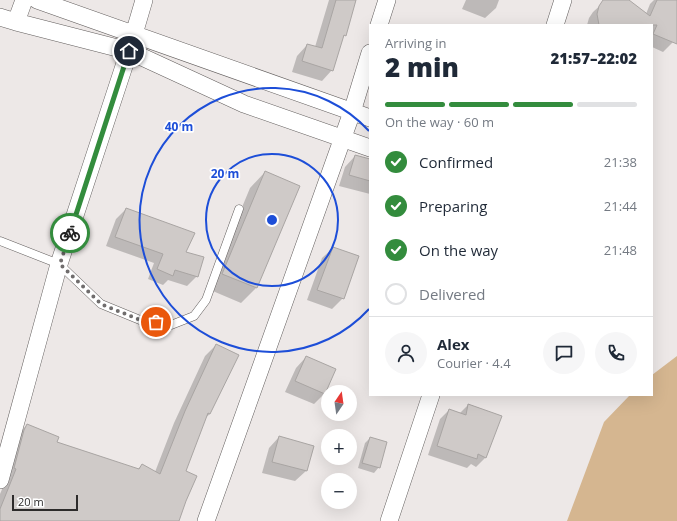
<!DOCTYPE html>
<meta charset="utf-8">
<style>
body{margin:0;font-family:"Open Sans",sans-serif;background:#f6f6f7;color:#1f2937;height:100vh;display:flex;flex-direction:column;font-size:15px;white-space:nowrap}
*{box-sizing:border-box;margin:0}
p{font-size:13px;color:#747a83}
.icon{flex:none;width:22px;height:22px;fill:none;stroke:currentColor;stroke-width:2;stroke-linecap:round;stroke-linejoin:round}
.map{position:relative;flex:1;overflow:hidden}
.side{position:absolute;left:369px;top:24px;width:284px;height:372px;display:flex;flex-direction:column;background:#fff;border-radius:0px;box-shadow:0 4px 16px #0002}
.side>*{flex:none}
.needle{width:26px;rotate:13deg}
.controls{position:absolute;left:321px;top:385px;display:grid;gap:8px}
.controls a{display:grid;place-items:center;width:36px;height:36px;border-radius:50%;background:#fff;box-shadow:0 4px 16px #0002;font-size:20px}
.scale{position:absolute;left:12px;bottom:10px;width:66px;box-sizing:border-box;padding-left:4px;border:2px solid #2d2b2b;border-top:0;font-size:11px;line-height:14px;white-space:nowrap;color:#2d2b2b;-webkit-text-stroke:3px #fff;paint-order:stroke}
.pin{position:absolute;display:grid;place-items:center;width:34px;height:34px;color:#fff;margin:-17px;border:2px solid #fff;border-radius:50%;box-shadow:0 1px 4px #0007}
.courier{position:absolute;display:grid;place-items:center;width:40px;height:40px;margin:-20px;border:3px solid #338c3d;border-radius:50%;background:#fff;color:#222;box-shadow:0 1px 5px #0007}
.overview em{font-style:normal;font-weight:800}
.overview div{display:flex;flex-direction:column-reverse}
.overview{display:flex;align-items:center;justify-content:space-between;height:68px;padding:0 16px}
h1{font-size:26px;font-weight:800;line-height:30px}
.bar{display:grid;grid-template-columns:repeat(4,1fr);gap:6px 4px;align-content:center;height:48px;padding:0 16px}
.bar i{height:5px;border-radius:3px;background:#e0e1e3}
.bar .on{background:#338c3d}
.bar p{grid-column:span 4}
.line{display:flex;align-items:center;gap:10px;padding:0 16px;border-top:1px solid #e0e1e3}
.line div{flex:1}
.round{display:grid;place-items:center;flex:none;width:42px;height:42px;border-radius:21px;background:#f6f6f7}
ol{padding:0 16px;list-style:none}
li{display:flex;align-items:center;gap:12px;height:44px}
li p{margin-inline-start:auto}
li .icon{padding:4px;border-radius:50%;background:#338c3d;color:#fff;stroke-width:4}
li:last-child{color:#747a83}
li i{width:22px;height:22px;border:2px solid #e0e1e3;border-radius:50%}
.map>svg:first-child{display:block}
.green{fill:#d5b690}
.shadow{fill:#0003}
.building{fill:#cfcac8;stroke:#a9a5a3}
.lines{fill:none;stroke-linecap:round;stroke-linejoin:round}
.service-casing{stroke:#635f5e;stroke-width:9}
.minor-casing{stroke:#635f5e;stroke-width:18}
.service{stroke:#fff;stroke-width:8}
.minor{stroke:#fff;stroke-width:17}
.done{stroke:#706d6d;stroke-width:4;stroke-dasharray:0 7.2}
.route{stroke:#338c3d;stroke-width:5}
.ring{fill:none;stroke:#1d4ed8;stroke-width:2}
.centre{fill:#1d4ed8;stroke:#fff;stroke-width:2}
.ring-label{font-size:12px;text-anchor:middle;font-weight:bold;fill:#1d4ed8;stroke:#fff;stroke-width:3.5;stroke-linejoin:round;paint-order:stroke}
</style>
<div class="map">
<svg width="677" height="521" viewBox="0 0 677 521">
<rect width="100%" height="100%" fill="#ede8e7"/>
<!-- green -->
<path class="green" d="M677,356V521H567L604,422L630,395H652V375Z"/>
<!-- shadow -->
<path class="shadow" d="M329,0H355L345,35L342,38L332,70L322,81L292,72L297,56L307,45L315,47Z
M466,0H499L496,8L485,18L462,9Z
M606,0H627L646,14L650,4L654,0H675L677,1V32L673,42L663,52L652,47V25H587L589,18L593,12Z
M355,156L370,160V194L339,186L345,167Z
M265,172L298,186L256,288L241,303L208,289L250,188Z
M126,209L184,253L197,276L187,286L168,280L163,285L148,279L154,263L106,246L116,219Z
M333,248L343,298L332,309L307,300L322,258Z
M216,345L210,414L205,418L185,472L178,521H0V494L6,480L16,436L27,425L56,442L137,470L142,465L155,472L174,423L205,356Z
M306,357L325,393L314,404L285,392L296,368Z
M468,405L500,416L485,458L476,467L471,464L467,468L428,455L440,419L449,410L460,413Z
M279,437L312,446L306,471L295,481L262,473L269,448Z
M370,438L379,467L374,473L358,468L365,443Z"/>
<!-- building -->
<path class="building" d="M336,0H356L346,36L344,35L333,71L302,61L307,44L322,48Z
M603,0H629L650,16L657,0H677V44L653,34L657,25H599L597,14L599,6Z
M355,155L370,159V181L349,175Z
M265,171L300,186L257,288L222,274Z
M126,208L195,233L186,252L204,257L198,277L175,270L173,276L157,269L163,254L115,237Z
M333,247L359,256L344,299L317,290Z
M216,344L239,355L210,414L208,413L186,471L197,476L186,501L179,521H0V509L16,469L14,468L24,430L27,424L59,437L57,442L139,469L142,464L160,474L185,411Z
M306,356L336,369L325,394L295,381Z
M468,404L502,416L486,458L478,454L477,459L437,446L449,409L466,415Z
M279,436L314,446L307,471L272,462Z
M370,437L387,442L380,468L362,463Z"/>
<g class="lines">
<!-- service casing -->
<g class="service-casing">
<path id="service" d="M0,241L59,264L101,304L140,320L171,325L194,316L206,300L239,209"/>
</g>
<!-- minor casing -->
<g class="minor-casing">
<path id="minor" d="M37,0L370,118
M0,17L16,22L129,51L244,104L370,148
M16,22L24,0
M379,25L387,0
M555,25L563,0
M0,480L59,264L129,51L144,0
M206,521L352,112L370,53
M389,521L431,395"/>
</g>
<!-- service -->
<use href="#service" class="service"/>
<!-- minor -->
<use href="#minor" class="minor"/>
</g>
<g class="lines">
<!-- done -->
<path class="done" d="M70,233L60,264L101,304L140,320L156,322"/>
<!-- route -->
<path class="route" d="M70,233L129,51"/>
</g>
<!-- distance rings -->
<g class="ring">
<circle cx="272" cy="220" r="66"/>
<path d="M369 309A132 132 0 1 1 369 131"/>
</g>
<circle cx="272" cy="220" r="6" class="centre"/>
<g class="ring-label">
<text x="179" y="131">40 m</text>
<text x="225" y="178">20 m</text>
</g>
</svg>
<div class="controls">
<a><svg class="needle" viewBox="-14 -14 28 28"><path d="M0-13l5 13h-10z" fill="#e53935"/><path d="M0 13l5-13h-10z" fill="#747a83"/></svg></a>
<a>+</a>
<a>−</a>
</div>
<div class="scale">20 m</div>
<div class="pin" style="left:156px;top:322px;background:#ea580c"><svg class="icon" aria-label="bag" viewBox="0 0 24 24"><path d="M5 8h14l-1 12H6zM9 8a3 3 0 0 1 6 0"/></svg></div>
<div class="pin" style="left:129px;top:51px;background:#1f2937"><svg class="icon" aria-label="home" viewBox="0 0 24 24"><path d="M3 11l9-7 9 7M6 9v11h12V9"/></svg></div>
<div class="courier" style="left:70px;top:233px"><svg class="icon" aria-label="bike" viewBox="0 0 24 24"><circle cx="6" cy="16" r="4"/><circle cx="18" cy="16" r="4"/><path d="M6 16l4-8h5l3 8M10 8l3 8H6M13 5h3"/></svg></div>
<section class="side">
<div class="overview"><div><h1>2 min</h1><p>Arriving in</p></div><em>21:57–22:02</em></div>
<div class="bar"><i class="on"></i><i class="on"></i><i class="on"></i><i></i><p>On the way · 60 m</p></div>
<ol>
<li><svg class="icon" aria-label="check" viewBox="0 0 24 24"><path d="M5 12l5 5 9-10"/></svg>Confirmed<p>21:38</p></li>
<li><svg class="icon" aria-label="check" viewBox="0 0 24 24"><path d="M5 12l5 5 9-10"/></svg>Preparing<p>21:44</p></li>
<li><svg class="icon" aria-label="check" viewBox="0 0 24 24"><path d="M5 12l5 5 9-10"/></svg>On the way<p>21:48</p></li>
<li><i></i>Delivered</li>
</ol>
<div class="line" style="height:72px"><a class="round"><svg class="icon" aria-label="person" viewBox="0 0 24 24"><circle cx="12" cy="8" r="4"/><path d="M4 21q1-7 8-7t8 7"/></svg></a><div><b>Alex</b><p>Courier · 4.4</p></div><a class="round"><svg class="icon" aria-label="chat" viewBox="0 0 24 24"><path d="M4 5h16v11H9l-5 4z"/></svg></a><a class="round"><svg class="icon" aria-label="phone" viewBox="0 0 24 24"><path d="M5 4h4l2 5-3 2q2 4 5 5l2-3 5 2v4C11 20 4 13 5 4z"/></svg></a></div>
</section>
</div>
